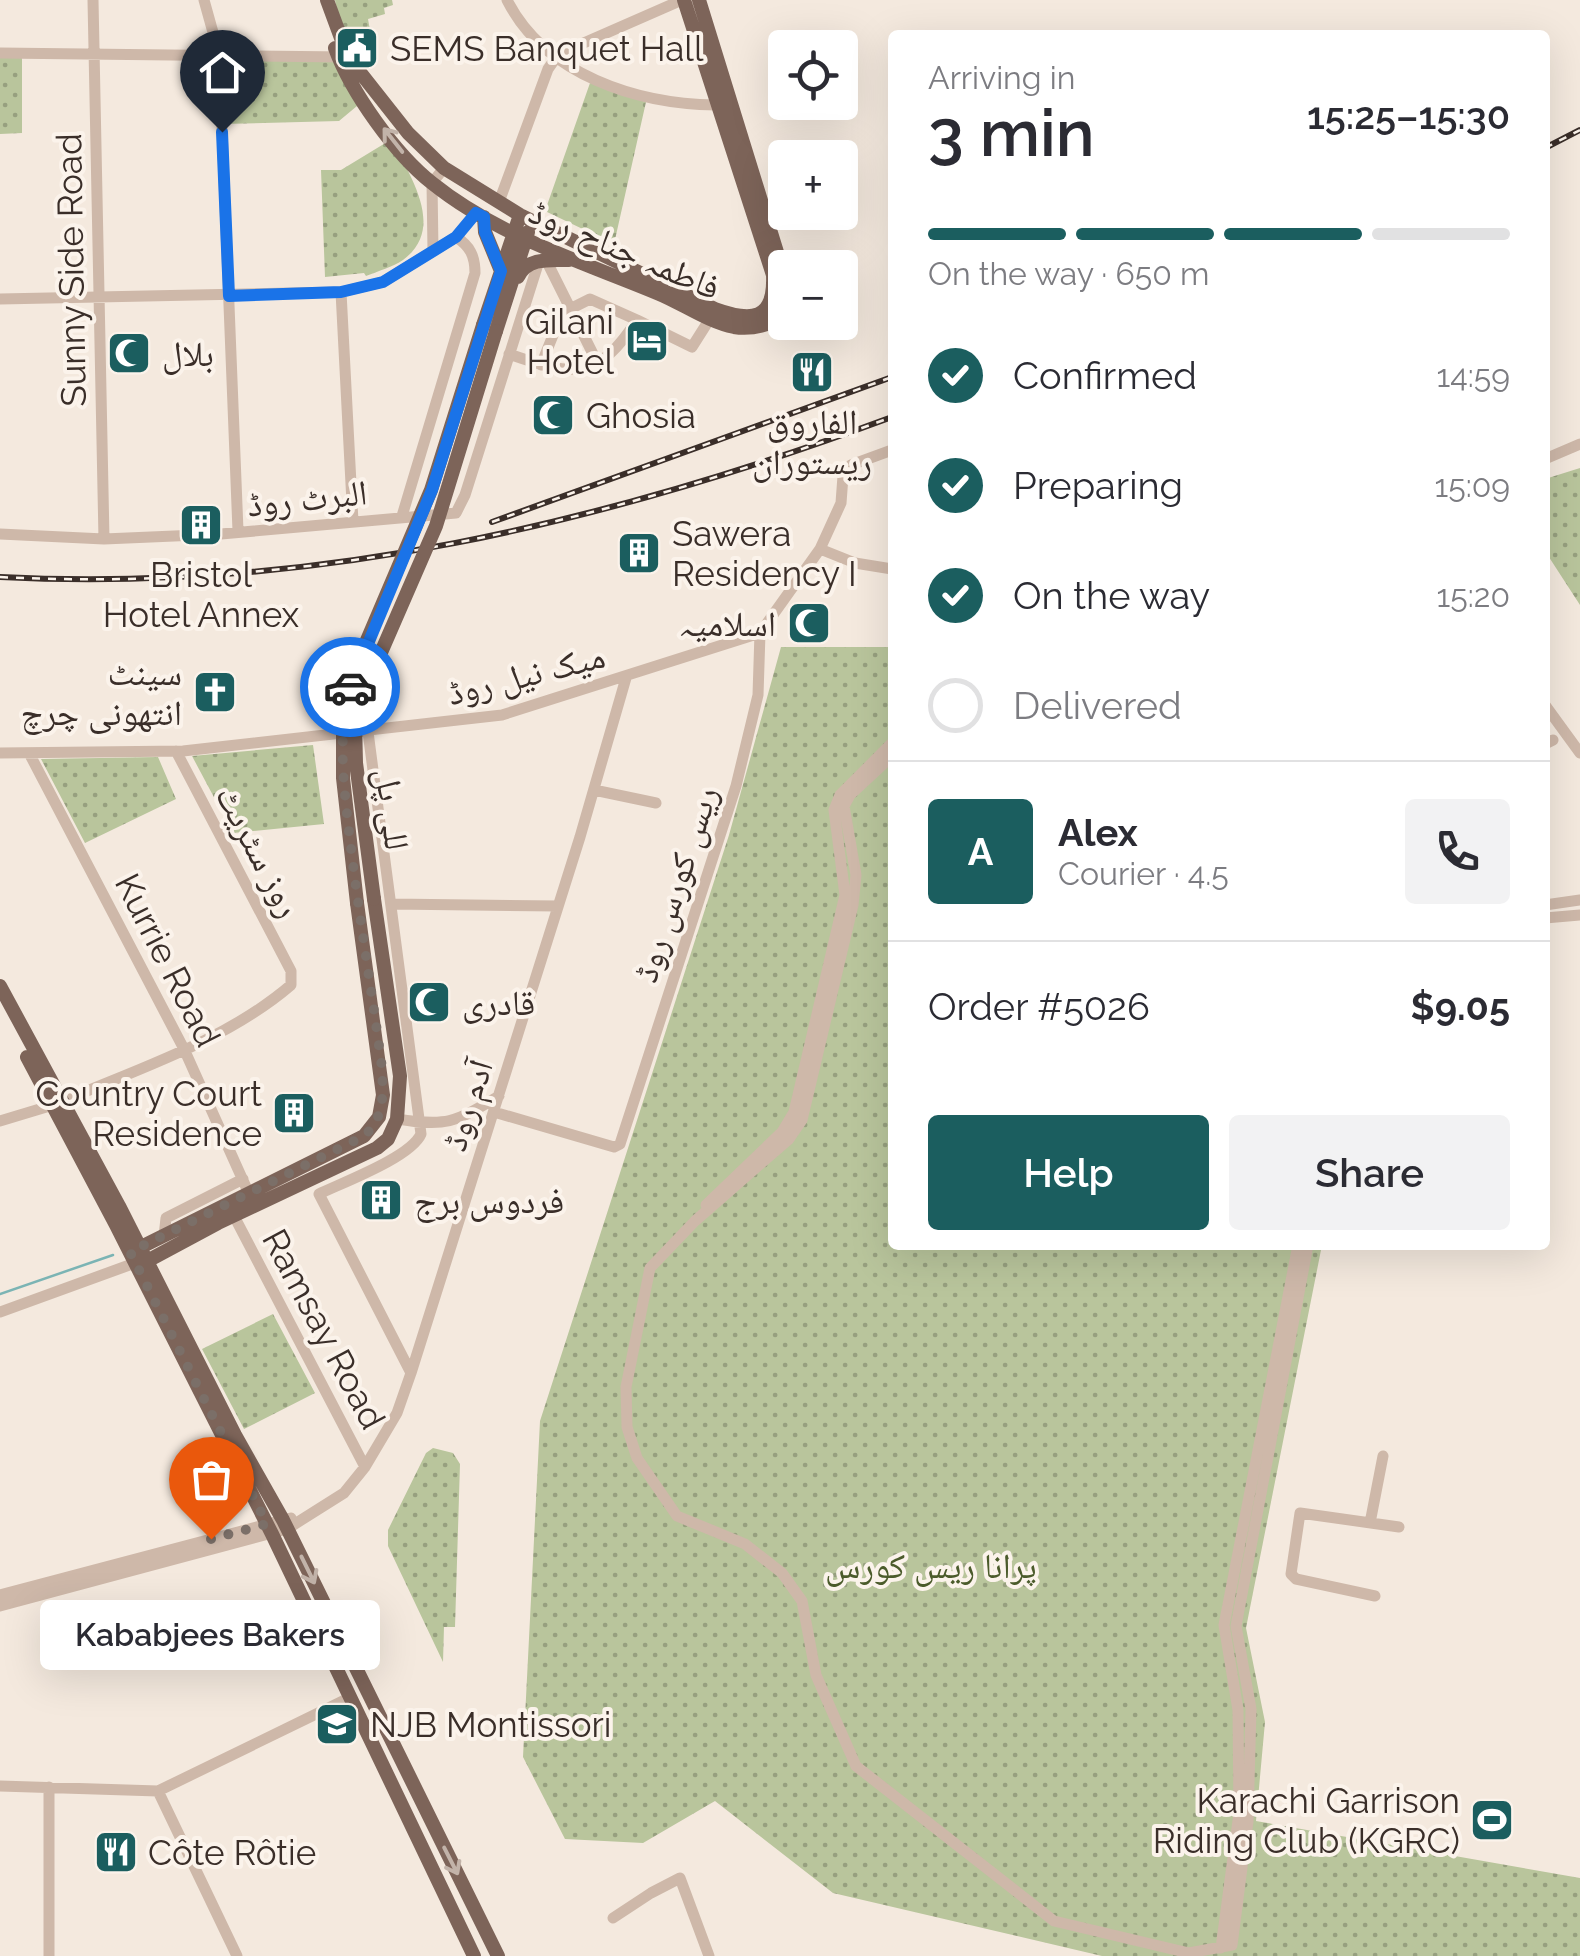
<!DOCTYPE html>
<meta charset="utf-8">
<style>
body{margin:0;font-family:Raleway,"Noto Naskh Arabic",sans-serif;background:#f2f2f3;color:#2b2b33;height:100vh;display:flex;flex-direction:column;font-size:38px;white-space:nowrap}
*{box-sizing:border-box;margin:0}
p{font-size:32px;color:#7c7c81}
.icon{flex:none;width:55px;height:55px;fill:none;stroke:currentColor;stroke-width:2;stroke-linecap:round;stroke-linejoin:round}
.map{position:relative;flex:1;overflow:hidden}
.panel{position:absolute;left:888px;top:30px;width:662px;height:1220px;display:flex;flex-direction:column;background:#fff;border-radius:10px;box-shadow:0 10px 40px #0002}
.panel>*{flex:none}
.fabs{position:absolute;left:768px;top:30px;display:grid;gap:20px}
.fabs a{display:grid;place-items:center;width:90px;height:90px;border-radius:10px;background:#fff;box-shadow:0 10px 40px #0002;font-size:50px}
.pin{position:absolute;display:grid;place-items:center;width:85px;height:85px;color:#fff;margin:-102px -42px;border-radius:50% 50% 50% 0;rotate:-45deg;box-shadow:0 0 10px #0007}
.pin .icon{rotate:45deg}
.courier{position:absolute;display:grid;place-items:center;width:100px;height:100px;margin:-50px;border:8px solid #1a73e8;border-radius:50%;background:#fff;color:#222;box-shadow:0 2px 12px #0007}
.bubble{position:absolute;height:70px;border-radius:10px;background:#fff;box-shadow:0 10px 40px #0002;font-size:32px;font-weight:600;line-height:70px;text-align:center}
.overview em{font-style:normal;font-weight:600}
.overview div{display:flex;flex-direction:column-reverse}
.overview{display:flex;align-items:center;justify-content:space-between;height:170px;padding:0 40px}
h1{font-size:65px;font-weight:600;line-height:75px}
.bar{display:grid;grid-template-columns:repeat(4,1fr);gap:15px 10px;align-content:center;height:120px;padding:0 40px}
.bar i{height:12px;border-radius:8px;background:#e1e1e2}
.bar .selected{background:#1b5e5f}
.bar p{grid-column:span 4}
.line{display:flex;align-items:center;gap:25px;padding:0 40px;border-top:2px solid #e1e1e2}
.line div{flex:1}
.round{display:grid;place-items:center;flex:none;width:105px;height:105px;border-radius:10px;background:#f2f2f3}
ol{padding:0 40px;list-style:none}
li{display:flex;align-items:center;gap:30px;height:110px}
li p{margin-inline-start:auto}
li .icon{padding:10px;border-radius:50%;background:#1b5e5f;color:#fff;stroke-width:4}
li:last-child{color:#7c7c81}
li i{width:55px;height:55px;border:5px solid #e1e1e2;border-radius:50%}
.button{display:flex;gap:20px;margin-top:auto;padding:20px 40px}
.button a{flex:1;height:115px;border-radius:10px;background:#1b5e5f;color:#fff;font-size:40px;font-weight:600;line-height:115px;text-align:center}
.button a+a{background:#f2f2f3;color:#2b2b33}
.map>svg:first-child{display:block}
.grass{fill:url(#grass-dots)}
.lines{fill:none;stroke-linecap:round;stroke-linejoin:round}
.stream{stroke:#7bb4b4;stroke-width:2.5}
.minor{stroke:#ceb8a9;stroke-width:11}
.major{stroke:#7d6459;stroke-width:14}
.rail-casing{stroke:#3a2e29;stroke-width:6}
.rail{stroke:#fbf3eb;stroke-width:2.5;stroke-dasharray:8;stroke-linecap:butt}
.major-bridge{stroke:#7d6459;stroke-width:14}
.oneway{stroke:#c2b3a9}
.done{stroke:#7b6f68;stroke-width:10;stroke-dasharray:0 18}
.route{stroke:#1a73e8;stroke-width:12}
.labels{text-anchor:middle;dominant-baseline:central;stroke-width:8;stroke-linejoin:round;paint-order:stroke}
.poi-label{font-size:35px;fill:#3a2e29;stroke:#fbf3eb;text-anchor:start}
.street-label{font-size:35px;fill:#3a2e29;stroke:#fbf3eb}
.park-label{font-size:35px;fill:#4b5b2b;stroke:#fbf3eb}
</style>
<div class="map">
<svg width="1580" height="1956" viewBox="0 0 1580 1956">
<defs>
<pattern id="grass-dots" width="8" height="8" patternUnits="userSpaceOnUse" patternTransform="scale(2.5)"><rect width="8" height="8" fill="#b9c59c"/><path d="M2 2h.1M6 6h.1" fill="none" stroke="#97a07f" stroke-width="1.8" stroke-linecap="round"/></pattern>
</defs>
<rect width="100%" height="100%" fill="#f4e9de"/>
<!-- grass -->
<path class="grass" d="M335,0H392L393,5L384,8L385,14L368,19L373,47L358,49L339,19Z
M0,53L22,54V133L0,134Z
M220,56L339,57L363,101L339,121L222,124Z
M590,83L646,102L614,244L545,211Z
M392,139C409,176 447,227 403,260C393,267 378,271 366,276L364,273L325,277L321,170H341Z
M1580,468V605L1545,551V479Z
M781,647H892V1245H1322L1246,1628L1265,1722L1256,1821L1580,1878V1956H1102L833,1893L715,1801L643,1843L565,1839L523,1757L540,1421L729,835Z
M313,745L324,824L233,833L192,756Z
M158,757L176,799L85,843L41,759Z
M273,1314L315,1393L244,1429L202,1349Z
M433,1448L453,1453L460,1464L455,1627H444L443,1662L388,1546V1530L426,1453Z"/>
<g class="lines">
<!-- stream -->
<path class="stream" d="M0,1294L113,1255"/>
<!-- minor -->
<path class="minor" d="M93,0L104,539
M204,0L219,54L238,531
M507,0C545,75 637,104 716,105
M0,53L346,57
M499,202L548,69L555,59L570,49L682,0
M433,251L432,183L444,168
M546,260L598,364
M341,292L353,522
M0,299L341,292L383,282L456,237L476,213
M509,354C574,377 598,380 637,320L692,347L711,317
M541,365L562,313L590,299L637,320
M1545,459L1580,444
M402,516L475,273C475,256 470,246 456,237
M0,534L104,539L221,534L456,513L465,495L539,261
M820,549L855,563L892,569
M1545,705L1580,753
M368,732L421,1134C411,1157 344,1182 319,1194L411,1373
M1545,744L1553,740
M0,753L183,751L502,715L760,633L820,549L841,503L843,476L851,465L892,450
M29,753L184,1049L250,1196
M892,756L850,795L844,806L856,875L853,905L802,1120L789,1139L695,1221L650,1268L626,1387L627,1427L637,1458L677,1516L745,1544L782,1573L802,1601L816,1675L856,1766L1054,1921L1189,1953L1232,1945L1248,1821L1251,1709L1236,1626L1308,1245
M594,790L656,803
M392,904L558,906
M1545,905L1580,900
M1545,918L1580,915
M63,1101C140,1068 227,1040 291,985V971L176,751
M494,1112L614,1147L620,1144L736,786L758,695L760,633
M397,1119C449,1127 455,1122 499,1096
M0,1121L53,1105
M706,1205L782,1132L794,1112L845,895L834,810L840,795L892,743
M234,1216L365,1467
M164,1236L166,1218L243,1179
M0,1312L135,1263
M1370,1523L1383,1456
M0,1595L291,1518
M1375,1596L1296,1579L1291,1574L1300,1513L1399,1527
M0,1606L287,1529L344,1493L365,1467L397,1413L411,1373L580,837L626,678
M0,1786L158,1791L349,1698
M158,1791L237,1956
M613,1918L651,1893L680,1878L709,1956
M1221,1948L1239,1813L1238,1710L1224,1625L1298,1245
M49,1956V1787"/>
<!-- major -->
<path class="major" d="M327,0L348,57L408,133L444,168L520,215L715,309C751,322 775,321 773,275L684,0
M699,0L785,278
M335,48C351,92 395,154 432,183C498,236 580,261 657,293C682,303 708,322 734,327C753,330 769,325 785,316
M484,217L485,232L501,271
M518,277C527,257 550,260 569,260
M483,325L520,215
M496,331L528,232
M0,986L119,1206L235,1435L283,1520L498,1956
M27,1057L116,1225L272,1534L474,1956
M133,1251L364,1136L379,1117L383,1095L357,903
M138,1266L218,1223L377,1148L388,1139L397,1119L400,1076L374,899"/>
<!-- rail casing -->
<g class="rail-casing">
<path id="rail" d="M1545,148L1580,130
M492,522L892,377
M0,577C311,593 603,524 892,417"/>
</g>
<!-- rail -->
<use href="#rail" class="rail"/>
<!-- major-bridge -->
<path class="major-bridge" d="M374,899L356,763L355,722L366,687L436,526L496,331
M357,903L343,778V713L365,645L431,490L483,325"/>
</g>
<!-- one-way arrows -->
<defs><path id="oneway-shaft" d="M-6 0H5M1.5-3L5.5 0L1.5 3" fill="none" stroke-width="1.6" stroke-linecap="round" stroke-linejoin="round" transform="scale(2.5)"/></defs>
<g class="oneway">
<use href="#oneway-shaft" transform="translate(393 140) rotate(-128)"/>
<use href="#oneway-shaft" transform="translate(308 1570) rotate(64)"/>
<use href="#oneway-shaft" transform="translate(451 1861) rotate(63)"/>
</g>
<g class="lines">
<!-- done -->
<path class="done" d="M211,1539L267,1524L130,1252L364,1136C385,1117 383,1095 382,1068C372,992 359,916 350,840C344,788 337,738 350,687"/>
<!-- route -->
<path class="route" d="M222,132L229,296L341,292L383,282L456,237L476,213L484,217L485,232L501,271L432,490L350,687"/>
</g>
<!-- icons -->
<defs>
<g id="civic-square" transform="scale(2.25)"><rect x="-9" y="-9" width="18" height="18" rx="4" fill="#1b5e5f" stroke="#fbf3eb"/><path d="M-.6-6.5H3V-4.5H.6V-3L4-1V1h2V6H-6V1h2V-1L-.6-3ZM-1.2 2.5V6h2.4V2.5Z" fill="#fff"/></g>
<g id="hotel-square" transform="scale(2.25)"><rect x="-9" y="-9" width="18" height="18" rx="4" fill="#1b5e5f" stroke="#fbf3eb"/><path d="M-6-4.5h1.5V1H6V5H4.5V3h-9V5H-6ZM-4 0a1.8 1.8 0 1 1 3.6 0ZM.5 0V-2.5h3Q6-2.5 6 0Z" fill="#fff"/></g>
<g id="mosque-square" transform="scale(2.25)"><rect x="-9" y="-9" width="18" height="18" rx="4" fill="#1b5e5f" stroke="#fbf3eb"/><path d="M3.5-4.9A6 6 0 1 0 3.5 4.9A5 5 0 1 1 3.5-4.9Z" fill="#fff"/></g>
<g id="restaurant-square" transform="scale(2.25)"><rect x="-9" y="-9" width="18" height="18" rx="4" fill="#1b5e5f" stroke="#fbf3eb"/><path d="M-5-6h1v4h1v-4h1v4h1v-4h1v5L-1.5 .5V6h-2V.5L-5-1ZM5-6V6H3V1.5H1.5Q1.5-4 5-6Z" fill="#fff"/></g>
<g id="building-square" transform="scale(2.25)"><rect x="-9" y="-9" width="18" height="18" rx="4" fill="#1b5e5f" stroke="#fbf3eb"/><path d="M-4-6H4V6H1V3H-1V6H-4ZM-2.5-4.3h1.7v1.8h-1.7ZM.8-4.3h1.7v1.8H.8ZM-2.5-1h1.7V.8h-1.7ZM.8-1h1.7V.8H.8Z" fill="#fff"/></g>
<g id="church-square" transform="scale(2.25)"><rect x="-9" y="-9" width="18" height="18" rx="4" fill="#1b5e5f" stroke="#fbf3eb"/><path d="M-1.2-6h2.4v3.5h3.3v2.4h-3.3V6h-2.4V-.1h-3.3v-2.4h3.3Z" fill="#fff"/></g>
<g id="school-square" transform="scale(2.25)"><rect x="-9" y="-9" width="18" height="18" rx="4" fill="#1b5e5f" stroke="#fbf3eb"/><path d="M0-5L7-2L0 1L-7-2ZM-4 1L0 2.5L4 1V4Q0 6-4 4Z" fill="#fff"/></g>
<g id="stadium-square" transform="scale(2.25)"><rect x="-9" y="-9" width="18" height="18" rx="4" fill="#1b5e5f" stroke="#fbf3eb"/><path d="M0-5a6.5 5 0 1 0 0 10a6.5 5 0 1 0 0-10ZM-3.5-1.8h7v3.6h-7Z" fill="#fff"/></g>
</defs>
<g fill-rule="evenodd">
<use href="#civic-square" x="357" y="48"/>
<use href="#hotel-square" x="647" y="341"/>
<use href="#mosque-square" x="129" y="353"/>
<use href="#restaurant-square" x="812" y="372"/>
<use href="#mosque-square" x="553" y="415"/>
<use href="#building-square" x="201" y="525"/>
<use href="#building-square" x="639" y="553"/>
<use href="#mosque-square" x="809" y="623"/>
<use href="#church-square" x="215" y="692"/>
<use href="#mosque-square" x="429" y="1002"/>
<use href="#building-square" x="294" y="1113"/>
<use href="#building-square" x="381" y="1200"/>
<use href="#school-square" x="337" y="1724"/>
<use href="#stadium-square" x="1492" y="1820"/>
<use href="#restaurant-square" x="116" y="1852"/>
</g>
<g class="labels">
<!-- poi labels -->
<g class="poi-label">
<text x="390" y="48">SEMS Banquet Hall</text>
<text x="614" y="321" text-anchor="end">Gilani<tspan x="614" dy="40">Hotel</tspan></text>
<text x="162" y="353">بلال</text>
<text x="586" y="415">Ghosia</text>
<text x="812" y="421" text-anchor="middle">الفاروق<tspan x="812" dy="40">ریستوران</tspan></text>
<text x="672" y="533">Sawera<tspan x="672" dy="40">Residency I</tspan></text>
<text x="201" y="574" text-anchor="middle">Bristol<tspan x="201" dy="40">Hotel Annex</tspan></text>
<text x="776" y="623" text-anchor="end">اسلامیہ</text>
<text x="182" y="672" text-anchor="end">سینٹ<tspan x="182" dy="40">انتھونی چرچ</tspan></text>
<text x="462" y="1002">قادری</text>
<text x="262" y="1093" text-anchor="end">Country Court<tspan x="262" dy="40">Residence</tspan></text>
<text x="414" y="1200">فردوس برج</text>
<text x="370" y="1724">NJB Montissori</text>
<text x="1460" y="1800" text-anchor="end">Karachi Garrison<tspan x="1460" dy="40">Riding Club (KGRC)</tspan></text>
<text x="148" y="1852">Côte Rôtie</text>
</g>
<!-- street labels -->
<g class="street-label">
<text transform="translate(625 249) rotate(23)">فاطمہ جناح روڈ</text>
<text transform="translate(71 270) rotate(-91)">Sunny Side Road</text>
<text transform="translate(307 498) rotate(-6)">البرٹ روڈ</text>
<text transform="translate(526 674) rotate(-14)">میک نیل روڈ</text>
<text transform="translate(393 809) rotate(83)">للی پل</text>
<text transform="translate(259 851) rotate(62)">روز سٹریٹ</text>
<text transform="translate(675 884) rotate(-72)">ریس کورس روڈ</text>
<text transform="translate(168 960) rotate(63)">Kurrie Road</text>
<text transform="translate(467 1105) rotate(-72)">آدم روڈ</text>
<text transform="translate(324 1329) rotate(62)">Ramsay Road</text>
</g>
<!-- park labels -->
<g class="park-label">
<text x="931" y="1565">پرانا ریس کورس</text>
</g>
</g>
</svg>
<div class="fabs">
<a><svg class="icon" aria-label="locate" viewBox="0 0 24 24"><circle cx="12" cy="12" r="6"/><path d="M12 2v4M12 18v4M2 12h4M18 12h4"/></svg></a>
<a>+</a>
<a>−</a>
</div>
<div class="pin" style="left:211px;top:1539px;background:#ea580c"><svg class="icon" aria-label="bag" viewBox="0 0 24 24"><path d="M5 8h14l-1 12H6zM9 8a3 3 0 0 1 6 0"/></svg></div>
<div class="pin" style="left:222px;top:132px;background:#1f2937"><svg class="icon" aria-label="home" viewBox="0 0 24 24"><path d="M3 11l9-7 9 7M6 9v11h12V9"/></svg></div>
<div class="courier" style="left:350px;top:687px"><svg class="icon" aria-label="car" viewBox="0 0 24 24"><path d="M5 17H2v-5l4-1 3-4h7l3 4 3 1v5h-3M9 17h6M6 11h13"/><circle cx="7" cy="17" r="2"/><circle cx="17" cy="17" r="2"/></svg></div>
<div class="bubble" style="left:40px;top:1600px;width:340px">Kababjees Bakers</div>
<section class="panel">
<div class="overview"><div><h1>3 min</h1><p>Arriving in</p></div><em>15:25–15:30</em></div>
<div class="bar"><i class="selected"></i><i class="selected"></i><i class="selected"></i><i></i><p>On the way · 650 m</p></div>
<ol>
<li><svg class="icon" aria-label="check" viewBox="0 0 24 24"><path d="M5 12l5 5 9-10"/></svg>Confirmed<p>14:59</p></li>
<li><svg class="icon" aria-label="check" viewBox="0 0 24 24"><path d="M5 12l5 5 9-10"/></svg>Preparing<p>15:09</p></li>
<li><svg class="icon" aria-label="check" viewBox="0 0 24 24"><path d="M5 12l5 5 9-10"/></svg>On the way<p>15:20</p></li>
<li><i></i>Delivered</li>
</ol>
<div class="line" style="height:180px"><b class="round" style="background:#1b5e5f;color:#fff">A</b><div><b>Alex</b><p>Courier · 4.5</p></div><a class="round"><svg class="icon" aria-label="phone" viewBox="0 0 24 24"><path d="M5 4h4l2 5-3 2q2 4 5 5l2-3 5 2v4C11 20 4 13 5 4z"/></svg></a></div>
<div class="line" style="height:130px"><div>Order #5026</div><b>$9.05</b></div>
<div class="button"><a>Help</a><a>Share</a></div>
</section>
</div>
